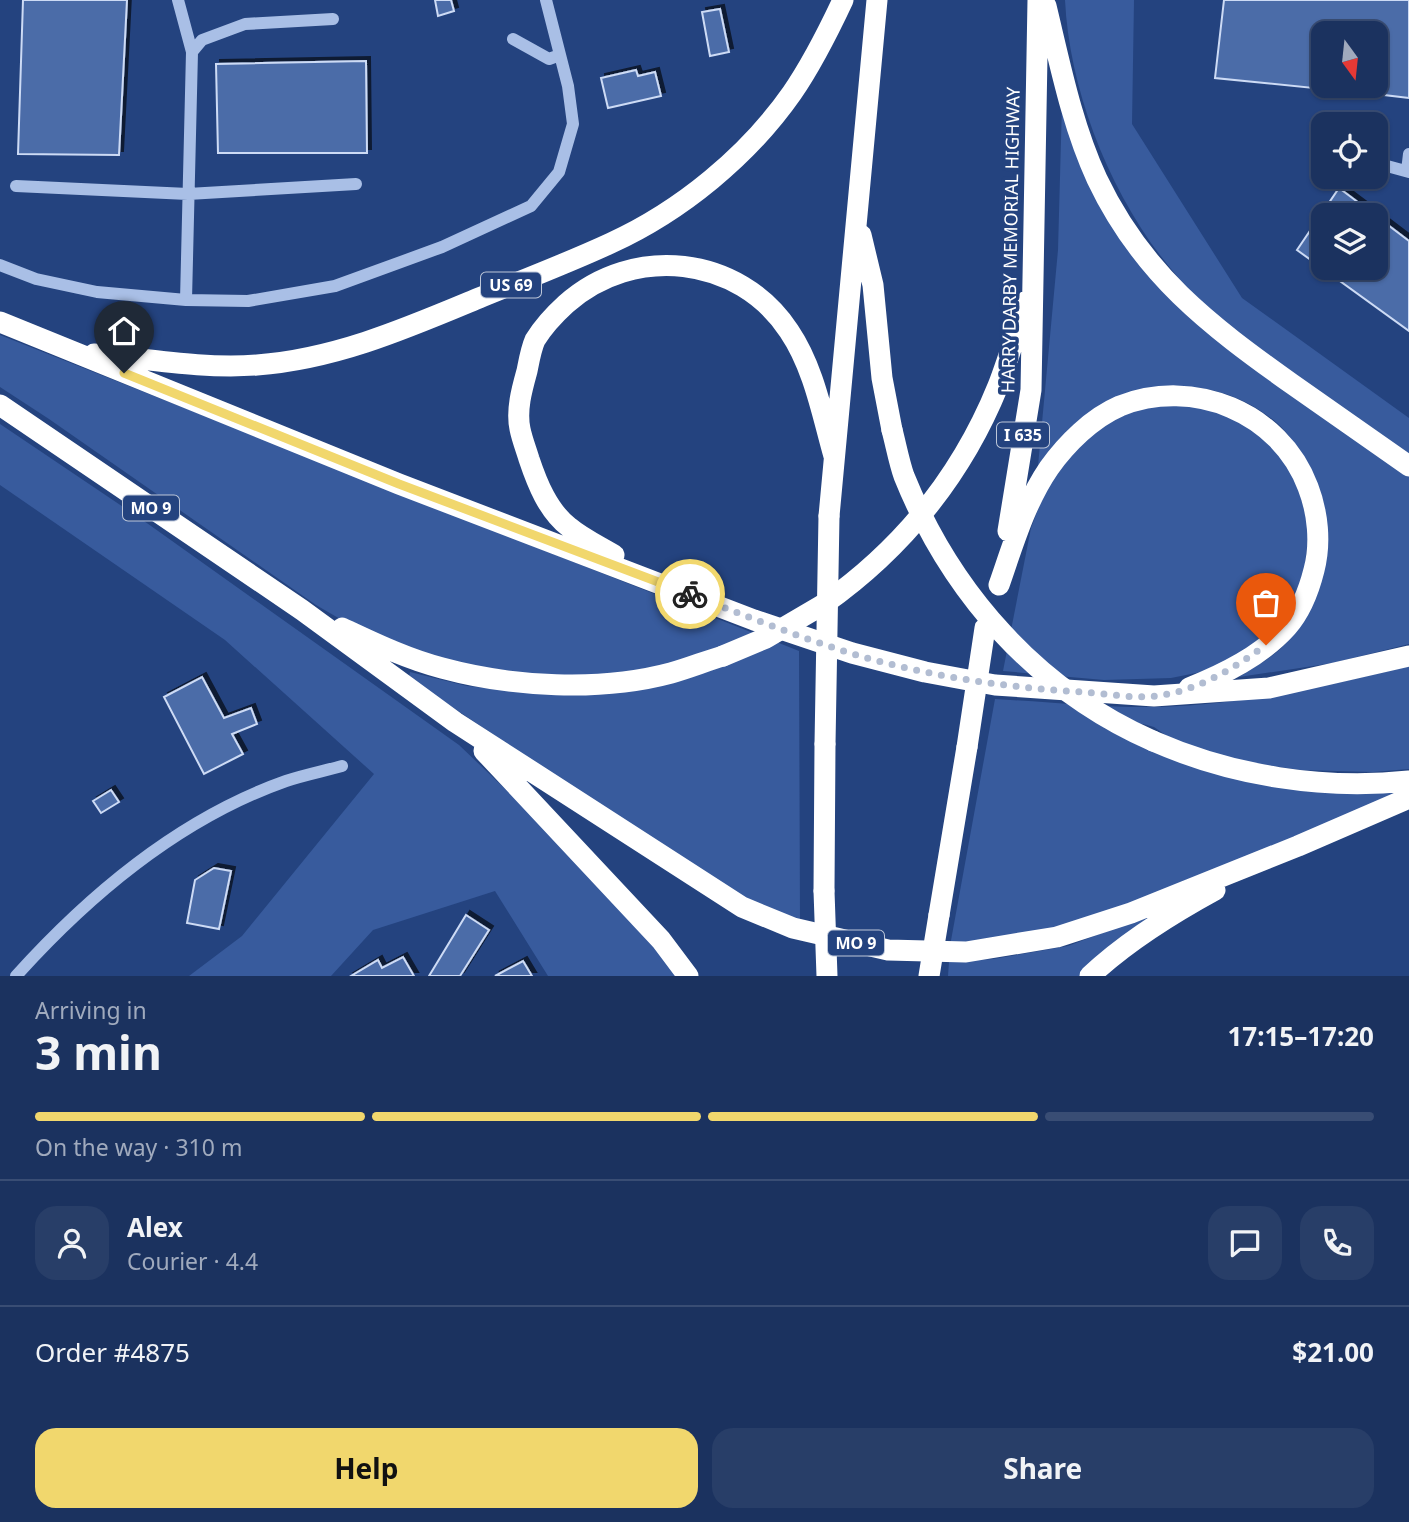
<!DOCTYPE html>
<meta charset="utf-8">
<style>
body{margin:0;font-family:"Noto Sans",sans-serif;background:#283e68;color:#f1f3f6;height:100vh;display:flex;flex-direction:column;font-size:26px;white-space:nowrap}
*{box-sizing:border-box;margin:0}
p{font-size:23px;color:#a0aabd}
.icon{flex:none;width:38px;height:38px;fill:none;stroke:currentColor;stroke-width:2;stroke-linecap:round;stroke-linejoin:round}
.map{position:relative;height:976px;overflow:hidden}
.drawer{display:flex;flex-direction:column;background:#1b325f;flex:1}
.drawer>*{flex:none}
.needle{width:46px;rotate:165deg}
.tools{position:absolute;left:1311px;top:21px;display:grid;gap:14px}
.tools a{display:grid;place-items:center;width:77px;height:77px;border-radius:14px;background:#1b325f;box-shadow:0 2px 5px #0004,0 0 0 2px #394d74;font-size:35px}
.pin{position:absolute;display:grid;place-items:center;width:60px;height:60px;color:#fff;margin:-72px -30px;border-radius:50% 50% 50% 0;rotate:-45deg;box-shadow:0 0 7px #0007}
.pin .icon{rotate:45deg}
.courier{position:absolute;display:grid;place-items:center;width:70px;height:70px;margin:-35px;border:5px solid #f1d76d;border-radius:50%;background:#fff;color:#222;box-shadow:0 2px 9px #0007}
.head em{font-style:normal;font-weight:700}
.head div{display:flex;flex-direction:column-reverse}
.head{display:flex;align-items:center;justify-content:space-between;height:119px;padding:0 35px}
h1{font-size:46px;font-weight:700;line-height:52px}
.bar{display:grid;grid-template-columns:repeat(4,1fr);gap:10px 7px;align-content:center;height:84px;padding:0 35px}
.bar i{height:9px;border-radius:5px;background:#394d74}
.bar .on{background:#f1d76d}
.bar p{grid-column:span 4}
.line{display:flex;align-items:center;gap:18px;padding:0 35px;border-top:2px solid #394d74}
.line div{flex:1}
.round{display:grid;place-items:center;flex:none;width:74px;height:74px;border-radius:21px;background:#283e68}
.primary-button{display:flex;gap:14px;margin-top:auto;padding:14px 35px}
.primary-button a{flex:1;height:80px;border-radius:21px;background:#f1d76d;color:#111;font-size:28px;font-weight:700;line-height:80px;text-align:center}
.primary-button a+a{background:#283e68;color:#f1f3f6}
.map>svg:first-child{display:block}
.green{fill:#385b9d}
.building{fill:#4c6ca8;stroke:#cddbf5;stroke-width:2;filter:url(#shadow)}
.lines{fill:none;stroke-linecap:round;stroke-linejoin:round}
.minor{stroke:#a9bfe6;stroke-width:12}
.highway{stroke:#fff;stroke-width:21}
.highway-bridge{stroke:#fff;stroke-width:21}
.done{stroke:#b2bdd2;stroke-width:7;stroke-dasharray:0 12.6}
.route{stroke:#f1d76d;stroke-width:9}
.labels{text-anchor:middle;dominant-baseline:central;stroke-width:7;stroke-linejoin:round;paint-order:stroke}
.shield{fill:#24437f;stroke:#bdc7d9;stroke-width:2}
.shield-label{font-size:16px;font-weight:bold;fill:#fff}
.street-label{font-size:18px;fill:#fff;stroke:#24437f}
</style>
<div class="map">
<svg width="1409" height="976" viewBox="0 0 1409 976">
<defs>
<filter id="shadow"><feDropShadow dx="4" dy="-4" stdDeviation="0" flood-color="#0009"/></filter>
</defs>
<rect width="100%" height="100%" fill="#24437f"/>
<!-- green -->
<path class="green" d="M1065,0H1134L1132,124L1242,298L1409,418V454C1338,405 1262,359 1199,299C1123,227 1070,104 1065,0Z
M1062,104L1140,259L1409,475V644L1333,663L1239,677C1254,667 1274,657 1286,643C1333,591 1342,515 1303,456C1296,445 1287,432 1277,423C1216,371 1126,375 1068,430C1057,441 1047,454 1038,466L1058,250Z
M0,335L799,651L800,924L718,885L409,678L410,672L467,686L543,694L680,662L615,674L542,676L444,661L347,623L316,605L49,419L0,387Z
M1195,404L1238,420L1270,443L1296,479L1309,529L1303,581L1282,621L1244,653L1201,672L1171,678L1104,680L1003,671L1031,528L1043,496L1067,456L1104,423L1146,406Z
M0,424L144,521L459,745L522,805L681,976H548L495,891L373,930L331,976H189L242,936L374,774L225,640L0,485Z
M1409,666V769L1373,772L1300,770L1228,759L1174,741L1154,727L1143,724L1104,728L1130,741L1409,792L1081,923L950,946L995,699C1050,702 1106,708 1161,707C1245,704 1328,686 1409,666Z
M1176,905L1081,976H948L949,962L993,959L1068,946Z"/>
<!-- building -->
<path class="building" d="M23,0H127L119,155L18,154Z
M435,0H451L454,11L438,16Z
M1224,0H1409V98L1376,94V33H1323V89L1215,78Z
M720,9L729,52L710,56L702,12Z
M366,61L367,153H218L216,64Z
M636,70L638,76L655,72L661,96L608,108L601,78Z
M1339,188L1375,215H1323V268H1376V216L1409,241V331L1297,250Z
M202,677L224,718L251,708L257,724L232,734L243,754L204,774L164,697Z
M111,790L119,802L101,813L93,801Z
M214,868L231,871L219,929L187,923L195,880Z
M466,915L489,930L460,976H429Z
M403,957L414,976H351L378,960L382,968Z
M523,961L532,976H495Z"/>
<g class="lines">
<!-- minor -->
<path class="minor" d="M178,0L192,52L186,300
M513,39L549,59L560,55
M192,52L202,40L245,24L333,19
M1376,163L1409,172
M1407,171L1409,154
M16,186L188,194L356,184
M0,265L36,279L97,292L186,300L248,301L335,286L442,247L531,206L559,172L573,124L568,86L546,0
M16,976C89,895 181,818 286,781C304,775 324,771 342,766"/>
<!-- highway -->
<path class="highway" d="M1046,6C1060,64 1072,125 1097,179C1142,274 1209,325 1292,384C1331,411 1370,439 1409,466
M861,235L873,285L882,378L892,430
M0,322L399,484L754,620L852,653L925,672L995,685L1154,696L1269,688L1409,656
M94,354C149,359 202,369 257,365C336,359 407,328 479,298C523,280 568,263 611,243C681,211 748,156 792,93C812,64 828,32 843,0
M0,405L302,610L455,722L742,907L793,928L888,950L966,952L1057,937L1131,913L1298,846L1409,798
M829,516L877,0
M1008,531L1031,390L1038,0
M614,555C599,546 582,538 569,527C548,511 537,483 529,459C526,449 522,439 520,429C516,410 522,389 527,371C529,361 531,349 535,340C543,327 555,314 566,304C633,244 739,255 789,331C814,368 822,414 834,456
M999,585C1013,545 1025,503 1049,468C1066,444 1092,418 1120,406C1193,377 1280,412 1308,487C1318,513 1321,543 1314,570C1309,590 1301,611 1287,627C1261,656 1224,674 1189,688
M824,604C902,549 962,475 998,386C1009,358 1017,328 1028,300
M342,628C374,643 407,659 442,668C512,687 600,692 671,673C689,668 706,661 723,656
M1153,741C1233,776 1322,790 1409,781
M484,751L661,940L688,976
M824,891L825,744
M939,915L967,747
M1090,976C1127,941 1171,914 1215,890"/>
<!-- highway-bridge -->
<path class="highway-bridge" d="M892,430C896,445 899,462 904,476C951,593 1037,690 1153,741
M723,656L766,638L824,604
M825,744L829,516
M967,747L985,628
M824,891L827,976
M929,976L939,915"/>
</g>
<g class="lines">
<!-- done -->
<path class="done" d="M690,594C743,615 796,636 850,653C925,676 1003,687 1081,692C1105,693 1132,699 1156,696C1197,691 1233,669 1266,645"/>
<!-- route -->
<path class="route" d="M124,373L399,484L690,594"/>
</g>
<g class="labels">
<!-- shield labels -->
<g class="shield">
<rect x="481" y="272.5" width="60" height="25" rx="5"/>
<rect x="997" y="422.5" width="52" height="25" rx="5"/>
<rect x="123" y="495.5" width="56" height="25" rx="5"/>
<rect x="828" y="930.5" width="56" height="25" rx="5"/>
</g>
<g class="shield-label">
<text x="511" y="285">US 69</text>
<text x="1023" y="435">I 635</text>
<text x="151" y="508">MO 9</text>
<text x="856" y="943">MO 9</text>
</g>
<!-- street labels -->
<g class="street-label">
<text transform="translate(1010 240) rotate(-89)">HARRY DARBY MEMORIAL HIGHWAY</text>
</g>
</g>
</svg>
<div class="tools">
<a><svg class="needle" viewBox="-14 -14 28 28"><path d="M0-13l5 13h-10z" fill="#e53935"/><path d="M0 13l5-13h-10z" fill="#a0aabd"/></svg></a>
<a><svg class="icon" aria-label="locate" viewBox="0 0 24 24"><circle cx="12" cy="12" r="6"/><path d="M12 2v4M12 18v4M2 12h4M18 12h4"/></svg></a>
<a><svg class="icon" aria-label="layers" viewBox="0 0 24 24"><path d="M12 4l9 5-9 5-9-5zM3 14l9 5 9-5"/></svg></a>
</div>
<div class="pin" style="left:1266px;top:645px;background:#ea580c"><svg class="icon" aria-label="bag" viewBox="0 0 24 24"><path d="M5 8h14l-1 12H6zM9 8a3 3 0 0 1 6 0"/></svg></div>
<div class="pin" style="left:124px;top:373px;background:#1f2937"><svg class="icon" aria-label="home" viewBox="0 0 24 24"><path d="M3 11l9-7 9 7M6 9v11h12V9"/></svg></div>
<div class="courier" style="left:690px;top:594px"><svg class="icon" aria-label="bike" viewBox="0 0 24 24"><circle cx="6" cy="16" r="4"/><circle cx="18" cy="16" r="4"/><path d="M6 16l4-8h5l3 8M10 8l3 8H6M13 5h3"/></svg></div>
</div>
<section class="drawer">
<div class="head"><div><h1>3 min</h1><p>Arriving in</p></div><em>17:15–17:20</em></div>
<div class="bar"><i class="on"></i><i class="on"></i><i class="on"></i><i></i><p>On the way · 310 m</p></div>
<div class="line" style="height:126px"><a class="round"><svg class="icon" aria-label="person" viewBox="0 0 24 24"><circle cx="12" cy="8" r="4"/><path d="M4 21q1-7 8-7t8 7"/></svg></a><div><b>Alex</b><p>Courier · 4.4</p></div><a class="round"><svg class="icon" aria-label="chat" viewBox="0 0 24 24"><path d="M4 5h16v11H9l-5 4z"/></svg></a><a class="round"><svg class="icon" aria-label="phone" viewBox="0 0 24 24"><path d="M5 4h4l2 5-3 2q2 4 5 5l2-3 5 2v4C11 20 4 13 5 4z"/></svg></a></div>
<div class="line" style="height:91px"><div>Order #4875</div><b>$21.00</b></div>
<div class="primary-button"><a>Help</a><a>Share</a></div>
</section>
